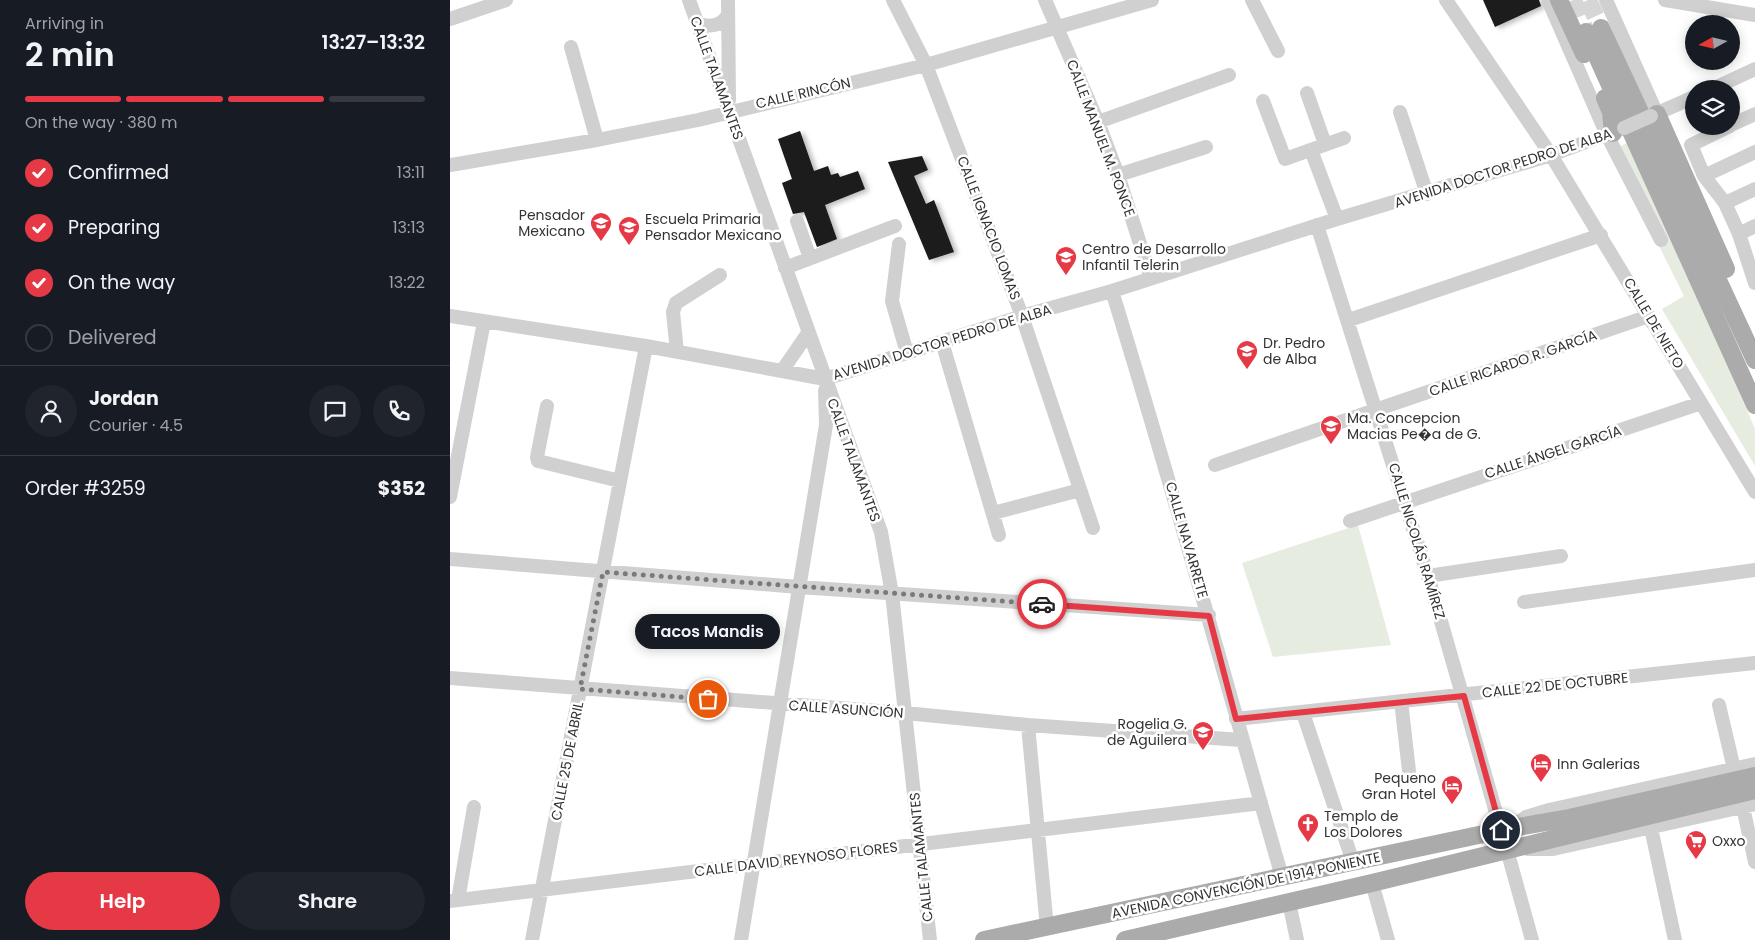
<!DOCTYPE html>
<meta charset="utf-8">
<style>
body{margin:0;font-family:Poppins,sans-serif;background:#20242c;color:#f1f3f6;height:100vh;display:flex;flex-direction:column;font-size:19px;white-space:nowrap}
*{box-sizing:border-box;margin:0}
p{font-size:16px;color:#9ea1a6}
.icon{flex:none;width:28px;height:28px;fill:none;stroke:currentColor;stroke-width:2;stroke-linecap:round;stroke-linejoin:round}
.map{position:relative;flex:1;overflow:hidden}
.details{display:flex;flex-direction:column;background:#171b24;width:450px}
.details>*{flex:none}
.needle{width:32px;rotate:262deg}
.tools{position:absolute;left:1235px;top:15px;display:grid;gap:10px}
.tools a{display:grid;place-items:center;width:55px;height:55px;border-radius:50%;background:#171b24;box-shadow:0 2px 12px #0003;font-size:25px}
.pin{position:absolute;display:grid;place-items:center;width:42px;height:42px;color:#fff;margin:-21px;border:2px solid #fff;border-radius:50%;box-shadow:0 1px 5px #0007}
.courier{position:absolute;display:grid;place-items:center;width:50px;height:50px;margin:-25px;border:4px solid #e63946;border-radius:50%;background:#fff;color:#222;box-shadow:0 1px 6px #0007}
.bubble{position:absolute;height:35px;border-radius:18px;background:#171b24;box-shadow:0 2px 12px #0003;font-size:16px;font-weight:600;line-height:35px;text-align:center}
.overview em{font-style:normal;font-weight:600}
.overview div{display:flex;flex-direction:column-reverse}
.overview{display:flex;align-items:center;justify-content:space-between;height:85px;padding:0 25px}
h1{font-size:32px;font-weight:600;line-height:38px}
.bar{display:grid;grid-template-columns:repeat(4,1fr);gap:8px 5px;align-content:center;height:60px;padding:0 25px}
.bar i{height:6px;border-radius:4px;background:#363941}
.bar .on{background:#e63946}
.bar p{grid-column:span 4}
.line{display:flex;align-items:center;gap:12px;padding:0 25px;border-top:1px solid #363941}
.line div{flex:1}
.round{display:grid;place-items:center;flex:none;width:52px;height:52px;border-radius:26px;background:#20242c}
ol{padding:0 25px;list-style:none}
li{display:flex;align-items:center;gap:15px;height:55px}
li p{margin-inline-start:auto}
li .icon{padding:5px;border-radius:50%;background:#e63946;color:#fff;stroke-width:4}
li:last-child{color:#9ea1a6}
li i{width:28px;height:28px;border:2px solid #363941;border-radius:50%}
.button{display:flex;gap:10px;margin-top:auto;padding:10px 25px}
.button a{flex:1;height:58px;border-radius:30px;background:#e63946;color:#fff;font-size:20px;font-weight:600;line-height:58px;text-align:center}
.button a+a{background:#20242c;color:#f1f3f6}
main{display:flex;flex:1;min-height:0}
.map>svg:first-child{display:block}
.green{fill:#e6ecdf}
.building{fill:#1a1a1a;filter:url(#shadow)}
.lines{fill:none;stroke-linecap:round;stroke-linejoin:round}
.major-tunnel{stroke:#d6d6d6;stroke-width:18;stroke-dasharray:18 9;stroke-linecap:butt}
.minor{stroke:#d0d0d0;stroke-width:14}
.major{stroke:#ababab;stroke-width:18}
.minor-bridge{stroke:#d0d0d0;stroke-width:14}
.done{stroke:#7a7a7a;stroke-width:5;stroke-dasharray:0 9}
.route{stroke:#e63946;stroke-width:6}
.labels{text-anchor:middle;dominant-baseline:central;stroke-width:5;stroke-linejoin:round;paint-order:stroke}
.street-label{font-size:14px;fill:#333;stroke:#fff}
.poi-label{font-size:14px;fill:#333;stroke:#fff;text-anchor:start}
</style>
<main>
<section class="details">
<div class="overview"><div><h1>2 min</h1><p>Arriving in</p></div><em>13:27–13:32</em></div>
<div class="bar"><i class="on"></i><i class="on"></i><i class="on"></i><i></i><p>On the way · 380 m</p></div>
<ol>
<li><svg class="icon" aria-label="check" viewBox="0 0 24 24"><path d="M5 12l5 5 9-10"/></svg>Confirmed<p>13:11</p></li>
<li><svg class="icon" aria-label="check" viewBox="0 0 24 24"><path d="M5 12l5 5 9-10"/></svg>Preparing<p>13:13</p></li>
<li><svg class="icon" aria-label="check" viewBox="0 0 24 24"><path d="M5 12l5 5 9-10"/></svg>On the way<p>13:22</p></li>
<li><i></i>Delivered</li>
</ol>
<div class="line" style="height:90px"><a class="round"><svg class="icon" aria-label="person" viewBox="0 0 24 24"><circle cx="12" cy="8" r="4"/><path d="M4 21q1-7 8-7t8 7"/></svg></a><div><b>Jordan</b><p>Courier · 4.5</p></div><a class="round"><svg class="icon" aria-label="chat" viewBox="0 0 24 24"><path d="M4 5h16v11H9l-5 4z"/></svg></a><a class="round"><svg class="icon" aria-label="phone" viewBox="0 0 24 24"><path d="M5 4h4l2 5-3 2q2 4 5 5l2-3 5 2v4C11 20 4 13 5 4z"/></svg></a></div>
<div class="line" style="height:65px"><div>Order #3259</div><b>$352</b></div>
<div class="button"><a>Help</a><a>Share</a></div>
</section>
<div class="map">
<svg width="1305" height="940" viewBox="0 0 1305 940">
<defs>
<filter id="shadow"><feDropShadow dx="4" dy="2" stdDeviation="2.5" flood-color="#0004"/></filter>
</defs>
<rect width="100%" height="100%" fill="#fff"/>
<!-- green -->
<path class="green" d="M1182,141L1305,429V466L1212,309L1234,296L1161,150Z
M908,525L941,645L823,657L792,563Z"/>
<!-- building -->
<path class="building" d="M1033,0H1089L1091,6L1045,27Z
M350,131L364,171L378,166L381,175L388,173L390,177L408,171L415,189L375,205L387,239L367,247L354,212L343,214L332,183L342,179L328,139Z
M472,156L478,170L464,176L476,204L484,200L504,252L479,260L438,162Z"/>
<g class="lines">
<!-- major-tunnel -->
<path class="major-tunnel" d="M1123,0L1136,32
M1138,0L1151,28"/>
<!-- minor -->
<path class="minor" d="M239,0L431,532L442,594L480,940
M278,0L279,100
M443,0L476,65L572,316L643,528
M595,0L648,122L668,175L701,278
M802,0L828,51
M996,0L1101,155L1305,492
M1098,0L1157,135L1211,240
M1156,0L1207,114
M1215,0L1305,15
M0,19L56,0
M247,23C259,28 271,26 278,15
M121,47L147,140
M1262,89L1305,69
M857,93L875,144
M813,101L835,159L894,138
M950,112L977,194
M1201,116L1244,97
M648,122L779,75
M1281,125L1305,114
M1280,126L1241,145L1254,176L1275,203L1289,234L1305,283
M861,150L887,219
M0,165L147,140L248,120L476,65L702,0
M668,175L756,147
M1254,176L1305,152
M1275,203L1305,189
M347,221L360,258
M867,225L978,576L1051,830
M1289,234L1305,226
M449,244L442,301L457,353
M335,268L445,226
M662,291C722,485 776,682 832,877
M0,316L196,346L375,379L572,316L662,291L887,219L1101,155L1171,129
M899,320L1151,235
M492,342L549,535
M227,352L223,312L226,303L270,275
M332,371L358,333
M97,406L87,457L88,461L170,481
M765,465L1199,316
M0,497L34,322
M543,513L630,490
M900,521L1251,403
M0,559L349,587L759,615
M978,576L1111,556
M1074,602L1305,570
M0,678L455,713L578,725L791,740
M951,701L959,771
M1269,705L1284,769
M853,713L903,862
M786,719L1305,663
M578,725L597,928
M1293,807L1305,862
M1064,825L1076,817L1099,810L1305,764
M1201,828L1225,940
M1078,849H1103L1305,804
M1057,850L1082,940
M922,883L938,940
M8,900L24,807
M0,901L811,803
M839,902L847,940
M82,940L196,346
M291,940L376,425L375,390"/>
<!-- major -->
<path class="major" d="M1109,0L1134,54
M1151,28L1305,360
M1136,32L1305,405
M1155,98L1161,112L1163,133
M1207,114L1276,269
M534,940L1057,829L1119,818L1305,776
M675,940L922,883L1305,790"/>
<!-- minor-bridge -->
<path class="minor-bridge" d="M1174,128L1201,116"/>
</g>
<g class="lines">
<!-- done -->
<path class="done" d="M258,699L130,689L153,572L592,604"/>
<!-- route -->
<path class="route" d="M592,604L759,616L786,719L1014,696L1051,830"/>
</g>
<!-- icons -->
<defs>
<g id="school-pin" transform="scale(1.125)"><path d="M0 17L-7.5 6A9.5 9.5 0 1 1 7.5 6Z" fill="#e63946" stroke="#fff"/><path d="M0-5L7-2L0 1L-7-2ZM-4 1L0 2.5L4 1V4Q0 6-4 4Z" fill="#fff"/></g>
<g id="hotel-pin" transform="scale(1.125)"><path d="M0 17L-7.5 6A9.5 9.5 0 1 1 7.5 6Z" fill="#e63946" stroke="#fff"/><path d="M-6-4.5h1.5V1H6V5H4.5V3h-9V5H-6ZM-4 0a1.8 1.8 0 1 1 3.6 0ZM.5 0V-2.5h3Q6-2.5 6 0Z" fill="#fff"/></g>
<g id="church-pin" transform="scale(1.125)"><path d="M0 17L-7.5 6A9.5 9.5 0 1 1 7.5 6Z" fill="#e63946" stroke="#fff"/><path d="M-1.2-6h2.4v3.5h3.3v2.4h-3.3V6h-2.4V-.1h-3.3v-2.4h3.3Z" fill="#fff"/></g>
<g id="supermarket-pin" transform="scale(1.125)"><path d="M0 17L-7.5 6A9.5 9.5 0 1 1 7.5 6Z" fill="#e63946" stroke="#fff"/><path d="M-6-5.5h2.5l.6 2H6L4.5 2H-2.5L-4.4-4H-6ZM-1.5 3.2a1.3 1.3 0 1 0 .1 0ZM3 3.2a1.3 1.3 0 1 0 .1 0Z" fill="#fff"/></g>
</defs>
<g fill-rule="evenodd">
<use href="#school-pin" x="151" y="223"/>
<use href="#school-pin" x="179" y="227"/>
<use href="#school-pin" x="616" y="257"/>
<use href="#school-pin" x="797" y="351"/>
<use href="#school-pin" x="881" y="426"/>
<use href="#school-pin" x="753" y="732"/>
<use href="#hotel-pin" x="1091" y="764"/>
<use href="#hotel-pin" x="1002" y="786"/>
<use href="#church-pin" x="858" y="824"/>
<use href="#supermarket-pin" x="1246" y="841"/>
</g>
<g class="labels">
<!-- street labels -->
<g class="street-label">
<text transform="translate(267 78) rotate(70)">CALLE TALAMANTES</text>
<text transform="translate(353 93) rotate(-13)">CALLE RINCÓN</text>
<text transform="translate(651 138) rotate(69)">CALLE MANUEL M. PONCE</text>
<text transform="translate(1053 168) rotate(-18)">AVENIDA DOCTOR PEDRO DE ALBA</text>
<text transform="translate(539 228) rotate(69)">CALLE IGNACIO LOMAS</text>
<text transform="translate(1204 323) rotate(59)">CALLE DE NIETO</text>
<text transform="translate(492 342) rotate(-17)">AVENIDA DOCTOR PEDRO DE ALBA</text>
<text transform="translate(1063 363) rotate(-19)">CALLE RICARDO R. GARCÍA</text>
<text transform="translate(1103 452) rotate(-18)">CALLE ÁNGEL GARCÍA</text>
<text transform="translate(404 460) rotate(70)">CALLE TALAMANTES</text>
<text transform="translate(737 540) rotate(74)">CALLE NAVARRETE</text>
<text transform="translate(967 541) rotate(73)">CALLE NICOLÁS RAMÍREZ</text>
<text transform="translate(1105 685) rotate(-6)">CALLE 22 DE OCTUBRE</text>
<text transform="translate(396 709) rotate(4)">CALLE ASUNCIÓN</text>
<text transform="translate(117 761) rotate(-79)">CALLE 25 DE ABRIL</text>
<text transform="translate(471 857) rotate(-96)">CALLE TALAMANTES</text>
<text transform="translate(346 859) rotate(-7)">CALLE DAVID REYNOSO FLORES</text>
<text transform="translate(796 885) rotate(-12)">AVENIDA CONVENCIÓN DE 1914 PONIENTE</text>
</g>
<!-- poi labels -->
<g class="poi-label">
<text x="135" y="215" text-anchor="end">Pensador<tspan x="135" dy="16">Mexicano</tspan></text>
<text x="195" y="219">Escuela Primaria<tspan x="195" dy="16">Pensador Mexicano</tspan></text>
<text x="632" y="249">Centro de Desarrollo<tspan x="632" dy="16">Infantil Telerin</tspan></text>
<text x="813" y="343">Dr. Pedro<tspan x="813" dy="16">de Alba</tspan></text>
<text x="897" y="418">Ma. Concepcion<tspan x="897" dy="16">Macias Pe�a de G.</tspan></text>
<text x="737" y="724" text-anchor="end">Rogelia G.<tspan x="737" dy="16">de Aguilera</tspan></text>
<text x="1107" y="764">Inn Galerias</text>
<text x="986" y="778" text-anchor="end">Pequeno<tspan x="986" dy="16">Gran Hotel</tspan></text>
<text x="874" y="816">Templo de<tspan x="874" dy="16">Los Dolores</tspan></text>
<text x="1262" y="841">Oxxo</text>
</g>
</g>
</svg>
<div class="tools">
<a><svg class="needle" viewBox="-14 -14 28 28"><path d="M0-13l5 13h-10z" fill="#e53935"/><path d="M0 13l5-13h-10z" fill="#9ea1a6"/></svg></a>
<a><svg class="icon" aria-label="layers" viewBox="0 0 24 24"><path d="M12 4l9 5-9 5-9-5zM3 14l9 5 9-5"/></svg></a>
</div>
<div class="pin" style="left:258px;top:699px;background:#ea580c"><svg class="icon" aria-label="bag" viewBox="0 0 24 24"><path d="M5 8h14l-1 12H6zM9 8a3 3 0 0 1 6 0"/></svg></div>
<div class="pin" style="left:1051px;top:830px;background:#1f2937"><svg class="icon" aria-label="home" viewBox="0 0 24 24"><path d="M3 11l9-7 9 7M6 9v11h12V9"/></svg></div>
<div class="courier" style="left:592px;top:604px"><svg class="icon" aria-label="car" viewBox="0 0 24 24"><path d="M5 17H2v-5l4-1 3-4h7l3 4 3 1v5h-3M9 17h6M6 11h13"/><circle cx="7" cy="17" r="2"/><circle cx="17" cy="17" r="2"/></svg></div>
<div class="bubble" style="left:185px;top:614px;width:145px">Tacos Mandis</div>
</div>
</main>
